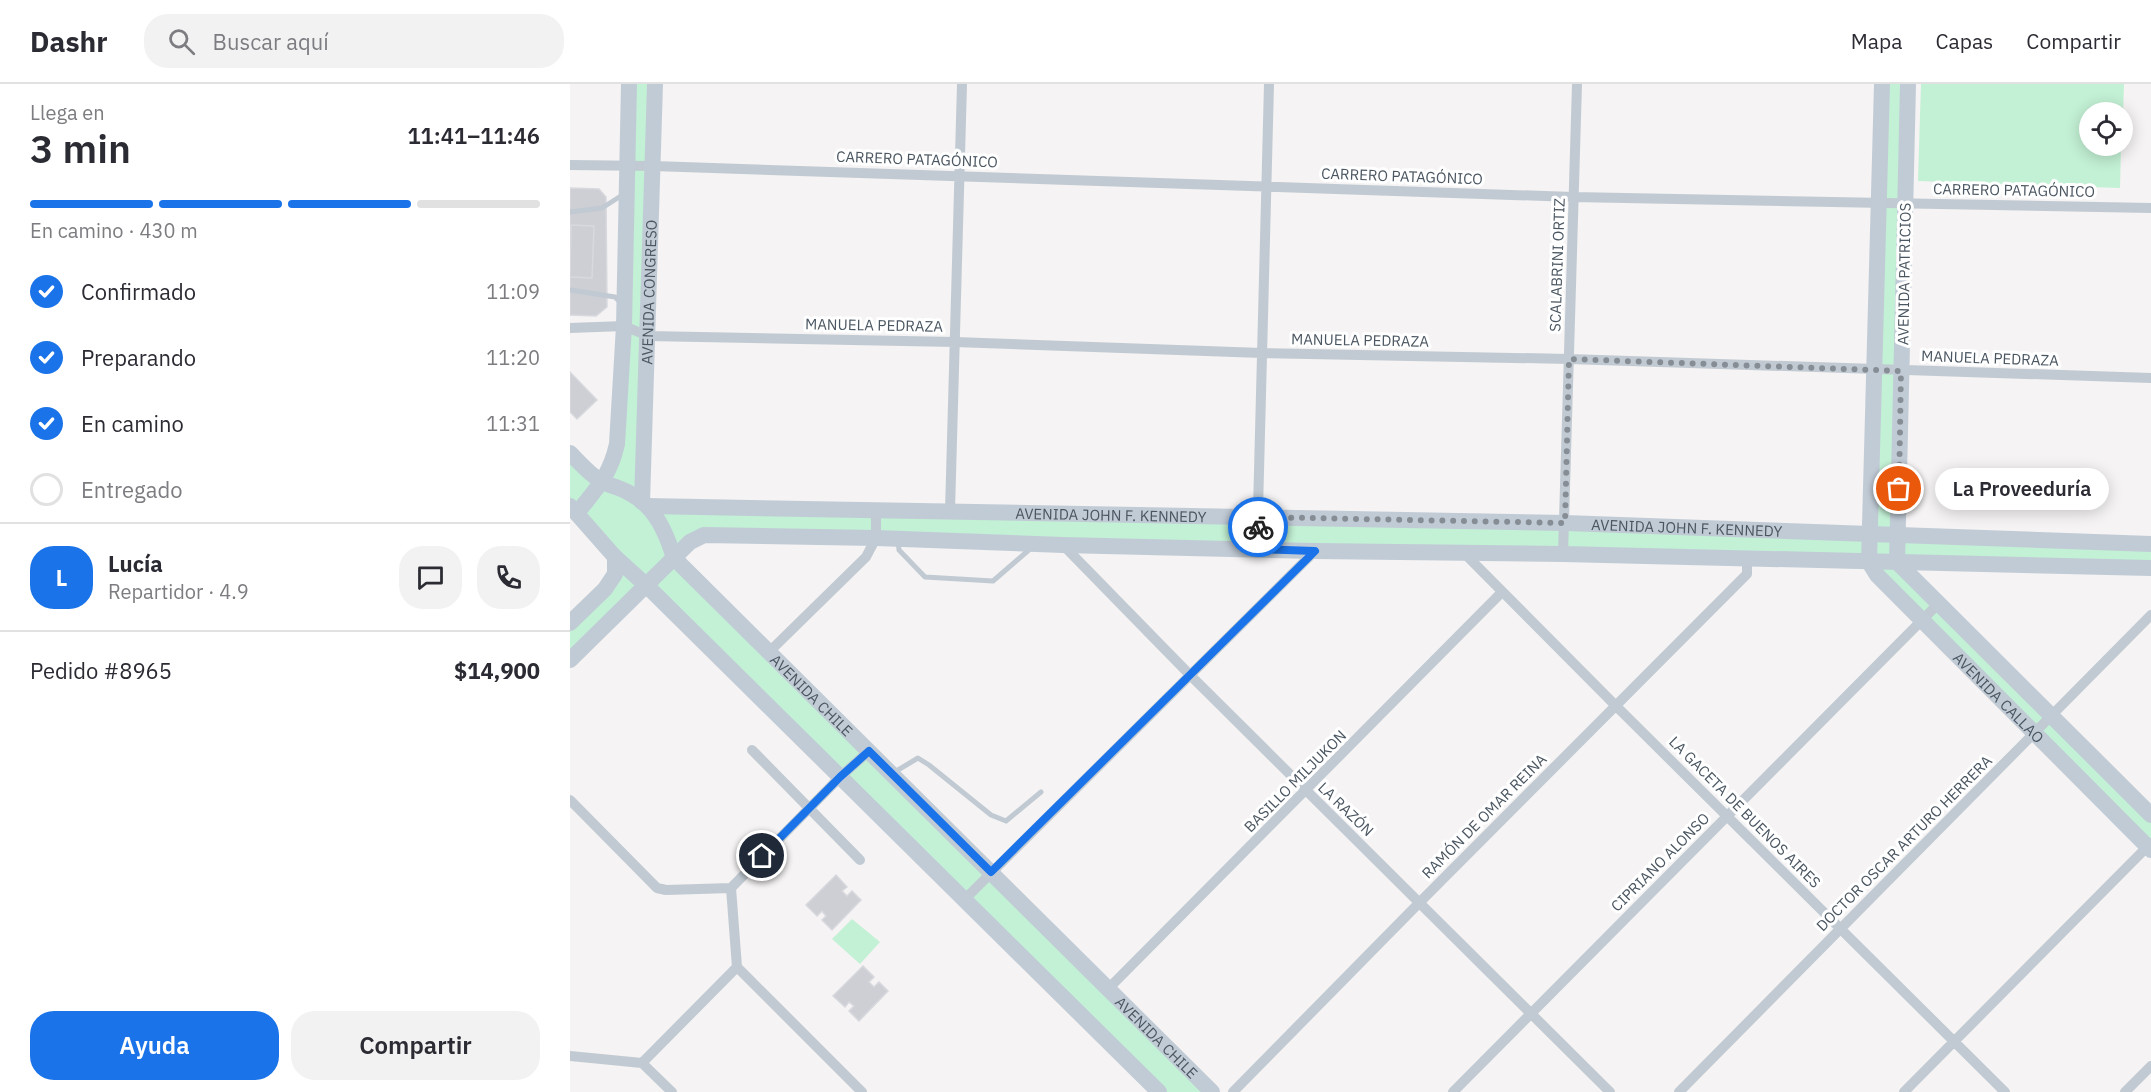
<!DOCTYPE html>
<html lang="es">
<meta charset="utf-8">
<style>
body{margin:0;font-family:"IBM Plex Sans",sans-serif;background:#f2f2f3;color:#2b2b33;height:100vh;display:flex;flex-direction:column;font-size:22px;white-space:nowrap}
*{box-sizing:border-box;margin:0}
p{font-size:20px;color:#7c7c81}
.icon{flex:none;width:33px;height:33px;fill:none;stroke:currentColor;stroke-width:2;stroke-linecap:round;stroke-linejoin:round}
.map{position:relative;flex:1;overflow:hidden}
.sheet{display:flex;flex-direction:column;background:#fff;width:570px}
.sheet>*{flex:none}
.controls{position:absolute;left:1509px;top:18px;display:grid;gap:12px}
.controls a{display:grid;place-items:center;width:54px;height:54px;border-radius:50%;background:#fff;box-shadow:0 3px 15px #0003;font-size:30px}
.pin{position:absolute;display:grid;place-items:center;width:51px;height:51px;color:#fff;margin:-26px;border:3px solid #fff;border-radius:50%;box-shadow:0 2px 6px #0007}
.courier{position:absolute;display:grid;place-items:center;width:60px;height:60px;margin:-30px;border:4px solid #1a73e8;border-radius:50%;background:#fff;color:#222;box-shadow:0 2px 8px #0007}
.bubble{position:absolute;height:42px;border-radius:21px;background:#fff;box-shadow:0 3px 15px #0003;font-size:20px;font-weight:600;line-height:42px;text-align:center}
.head em{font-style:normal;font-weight:600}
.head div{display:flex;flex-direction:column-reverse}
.head{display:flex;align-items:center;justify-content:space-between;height:102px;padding:0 30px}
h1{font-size:39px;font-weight:600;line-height:45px}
.bar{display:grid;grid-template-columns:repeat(4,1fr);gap:9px 6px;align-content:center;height:72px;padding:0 30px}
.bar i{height:8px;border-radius:4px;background:#e1e1e2}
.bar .on{background:#1a73e8}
.bar p{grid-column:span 4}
.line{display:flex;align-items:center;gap:15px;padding:0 30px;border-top:2px solid #e1e1e2}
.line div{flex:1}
.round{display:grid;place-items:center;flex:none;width:63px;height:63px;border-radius:24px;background:#f2f2f3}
ol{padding:0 30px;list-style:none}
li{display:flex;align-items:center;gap:18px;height:66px}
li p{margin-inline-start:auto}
li .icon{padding:6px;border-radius:50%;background:#1a73e8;color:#fff;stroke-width:4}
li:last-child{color:#7c7c81}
li i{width:33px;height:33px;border:3px solid #e1e1e2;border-radius:50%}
.primary-button{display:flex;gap:12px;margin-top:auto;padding:12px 30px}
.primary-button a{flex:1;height:69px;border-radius:24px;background:#1a73e8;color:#fff;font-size:24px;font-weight:600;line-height:69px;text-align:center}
.primary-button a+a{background:#f2f2f3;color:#2b2b33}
header{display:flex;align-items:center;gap:36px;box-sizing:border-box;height:84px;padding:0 30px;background:#fff;border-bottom:2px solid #e1e1e2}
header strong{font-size:28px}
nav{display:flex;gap:33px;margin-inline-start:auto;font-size:21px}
.search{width:420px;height:54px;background:#f2f2f3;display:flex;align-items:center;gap:15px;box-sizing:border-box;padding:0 21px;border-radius:24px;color:#7c7c81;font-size:22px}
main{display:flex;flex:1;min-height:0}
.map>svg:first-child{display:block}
.green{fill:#c3f1d5}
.building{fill:#cdcfd5;stroke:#d7d9de;stroke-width:1.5}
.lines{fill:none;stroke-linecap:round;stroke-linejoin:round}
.lane{stroke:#c1cad2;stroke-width:5}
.street{stroke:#c1cad2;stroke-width:10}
.secondary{stroke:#c1cbd6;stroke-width:16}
.done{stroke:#868d94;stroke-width:6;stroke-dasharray:0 10.8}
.route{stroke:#1a73e8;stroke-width:8}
.labels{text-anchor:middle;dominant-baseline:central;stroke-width:6;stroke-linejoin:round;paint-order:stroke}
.street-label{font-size:15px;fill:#4a5661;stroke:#fff}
</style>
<header>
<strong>Dashr</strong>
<div class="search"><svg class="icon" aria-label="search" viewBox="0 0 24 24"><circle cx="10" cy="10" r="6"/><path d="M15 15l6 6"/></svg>Buscar aquí</div>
<nav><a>Mapa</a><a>Capas</a><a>Compartir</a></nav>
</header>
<main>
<section class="sheet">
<div class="head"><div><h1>3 min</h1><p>Llega en</p></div><em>11:41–11:46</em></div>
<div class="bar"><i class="on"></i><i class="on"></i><i class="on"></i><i></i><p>En camino · 430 m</p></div>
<ol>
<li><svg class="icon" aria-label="check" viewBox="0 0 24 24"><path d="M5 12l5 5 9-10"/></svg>Confirmado<p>11:09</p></li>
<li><svg class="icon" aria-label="check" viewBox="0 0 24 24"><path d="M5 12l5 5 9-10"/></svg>Preparando<p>11:20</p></li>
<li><svg class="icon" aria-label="check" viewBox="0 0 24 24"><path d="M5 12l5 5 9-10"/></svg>En camino<p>11:31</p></li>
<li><i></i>Entregado</li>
</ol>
<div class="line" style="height:108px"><b class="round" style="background:#1a73e8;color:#fff">L</b><div><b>Lucía</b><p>Repartidor · 4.9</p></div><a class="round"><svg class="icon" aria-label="chat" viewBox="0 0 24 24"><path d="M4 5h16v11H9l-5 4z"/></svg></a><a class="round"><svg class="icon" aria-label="phone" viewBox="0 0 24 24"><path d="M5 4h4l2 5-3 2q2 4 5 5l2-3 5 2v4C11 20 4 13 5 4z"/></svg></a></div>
<div class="line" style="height:78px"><div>Pedido #8965</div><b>$14,900</b></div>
<div class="primary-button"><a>Ayuda</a><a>Compartir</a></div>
</section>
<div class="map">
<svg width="1581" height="1008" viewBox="0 0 1581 1008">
<rect width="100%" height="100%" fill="#f5f3f3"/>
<!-- green -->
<path class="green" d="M59,0H85L72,417L1300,451L1312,0H1338L1328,452L1581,460V484L1328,478L1581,731V766L1303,485L134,451L104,473L642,1008H589L77,502L0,576V539L35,505L45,473L0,422V369L23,391L43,379Z
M1351,0H1554L1553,30L1520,28V62H1551L1550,104L1348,97Z
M282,835L310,858L290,880L262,855Z"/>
<!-- building -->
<path class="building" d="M0,104L29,105L36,113L37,223L26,232L0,231Z
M1,141L24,142L22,194L0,193Z
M0,288L27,316L7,335L0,328Z
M266,791L277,803L272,807L277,812L282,807L291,816L262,846L252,836L256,832L252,827L247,832L236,821Z
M293,882L304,893L299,898L304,903L309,898L318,907L289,937L279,927L284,922L279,918L275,923L263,912Z"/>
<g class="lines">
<!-- lane -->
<path class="lane" d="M0,128L32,124L54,110
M0,206L45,213L50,218
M328,456L329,466L355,493L423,497L460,465
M323,689L348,674L359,681L421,731L436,737L471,708"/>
<!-- street -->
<path class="street" d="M0,81L83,82L1003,113L1581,124
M0,244L54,242L78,252L385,258L692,269L999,275L1581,294
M380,427L392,0
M493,461L620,591L1040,1008
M687,465L699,0
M894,469L1045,621L1435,1008
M993,470L1007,0
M199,568L296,473L306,454V427
M182,666L290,776
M0,716L87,804L96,806L161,804
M395,815L745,467
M167,883L292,1008
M538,905L932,508
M0,972L72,979L167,883L161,804L270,693L299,667
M72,979L102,1008
M663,1008L850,818L1177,490V475
M883,1008L1369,519
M1109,1008L1581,531
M1334,1008L1581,759
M1555,1008L1581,982"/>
<!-- secondary -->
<g class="secondary">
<path id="s1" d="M1312,0L1299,478L1307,491L1581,766"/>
<path d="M1338,0L1327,478L1581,731"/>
<path id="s2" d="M0,369C10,379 19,390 31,397C40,402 52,404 61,410C85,423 96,448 104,474L642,1008"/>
<path id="s3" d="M72,418L85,0"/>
<path d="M0,422L45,473L77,502L589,1008"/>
<path id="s4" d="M77,422L995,439L1581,460"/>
<path d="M7,429C26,405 40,392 47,360L54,242L59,0"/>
<path d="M0,539L35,505L45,490V473"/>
<path d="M0,576L120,458L134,451L306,454L493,461L745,467L993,470L1581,484"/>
</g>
</g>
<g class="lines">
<!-- done -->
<path class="done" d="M688,443V433L995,439L999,275L1331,287L1329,405"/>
<!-- route -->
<path class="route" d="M192,772L270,693L299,667L421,788L745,467L687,465L688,443"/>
</g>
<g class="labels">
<!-- street labels -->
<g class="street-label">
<text transform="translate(347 75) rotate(2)">CARRERO PATAGÓNICO</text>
<text transform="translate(832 92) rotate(2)">CARRERO PATAGÓNICO</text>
<text transform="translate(1444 106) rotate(1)">CARRERO PATAGÓNICO</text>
<text transform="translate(987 181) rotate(-88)">SCALABRINI ORTIZ</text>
<text transform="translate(1334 190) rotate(-89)">AVENIDA PATRICIOS</text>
<text stroke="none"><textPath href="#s3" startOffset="210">AVENIDA CONGRESO</textPath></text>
<text transform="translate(304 241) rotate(1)">MANUELA PEDRAZA</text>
<text transform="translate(790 256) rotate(1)">MANUELA PEDRAZA</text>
<text transform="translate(1420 274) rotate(2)">MANUELA PEDRAZA</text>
<text stroke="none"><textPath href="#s4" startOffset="464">AVENIDA JOHN F. KENNEDY</textPath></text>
<text stroke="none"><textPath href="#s4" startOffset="1040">AVENIDA JOHN F. KENNEDY</textPath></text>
<text stroke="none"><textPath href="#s2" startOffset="348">AVENIDA CHILE</textPath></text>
<text stroke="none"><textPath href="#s1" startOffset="666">AVENIDA CALLAO</textPath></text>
<text transform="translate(725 697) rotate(-45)">BASILLO MILJUKON</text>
<text transform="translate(776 725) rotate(44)">LA RAZÓN</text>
<text transform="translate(1175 728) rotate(45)">LA GACETA DE BUENOS AIRES</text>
<text transform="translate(914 732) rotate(-45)">RAMÓN DE OMAR REINA</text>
<text transform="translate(1334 759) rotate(-45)">DOCTOR OSCAR ARTURO HERRERA</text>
<text transform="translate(1090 778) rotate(-45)">CIPRIANO ALONSO</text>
<text stroke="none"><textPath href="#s2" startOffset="834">AVENIDA CHILE</textPath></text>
</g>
</g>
</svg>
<div class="controls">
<a><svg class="icon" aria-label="locate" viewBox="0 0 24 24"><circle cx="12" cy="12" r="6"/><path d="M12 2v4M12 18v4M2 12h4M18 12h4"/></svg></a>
</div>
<div class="pin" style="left:1329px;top:405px;background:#ea580c"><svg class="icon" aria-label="bag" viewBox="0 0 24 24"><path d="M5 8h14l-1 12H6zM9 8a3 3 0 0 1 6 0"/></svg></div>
<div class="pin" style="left:192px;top:772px;background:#1f2937"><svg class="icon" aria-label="home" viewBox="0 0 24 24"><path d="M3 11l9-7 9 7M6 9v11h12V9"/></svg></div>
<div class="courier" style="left:688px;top:443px"><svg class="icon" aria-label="bike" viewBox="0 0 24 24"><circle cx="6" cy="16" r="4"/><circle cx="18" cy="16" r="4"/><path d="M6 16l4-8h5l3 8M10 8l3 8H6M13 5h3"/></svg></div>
<div class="bubble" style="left:1365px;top:384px;width:174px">La Proveeduría</div>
</div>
</main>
